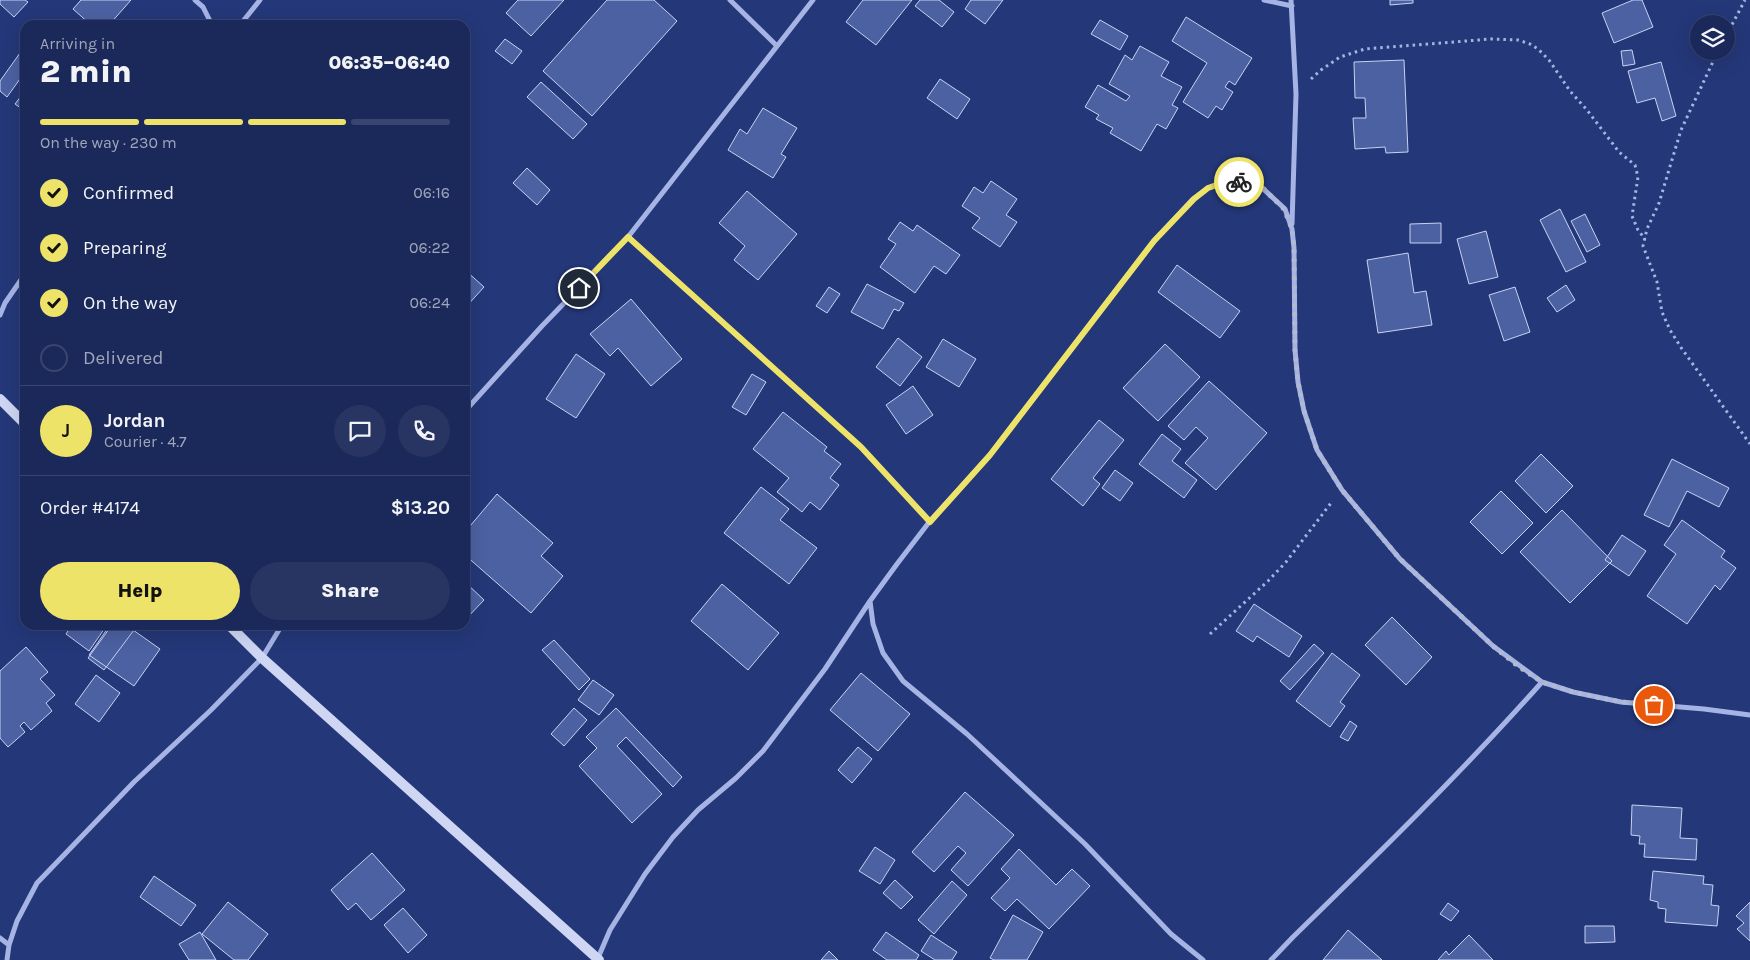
<!DOCTYPE html>
<meta charset="utf-8">
<style>
body{margin:0;font-family:Karla,sans-serif;background:#283563;color:#f1f3f6;height:100vh;display:flex;flex-direction:column;font-size:19px;white-space:nowrap}
*{box-sizing:border-box;margin:0}
p{font-size:16px;color:#a0a6bb}
.icon{flex:none;width:28px;height:28px;fill:none;stroke:currentColor;stroke-width:2;stroke-linecap:round;stroke-linejoin:round}
.map{position:relative;flex:1;overflow:hidden}
.panel{position:absolute;left:20px;top:20px;width:450px;height:610px;display:flex;flex-direction:column;background:#1b295a;border-radius:15px;box-shadow:0 5px 20px #0002,0 0 0 1px #394570}
.panel>*{flex:none}
.tools{position:absolute;left:1690px;top:15px;display:grid;gap:10px}
.tools a{display:grid;place-items:center;width:45px;height:45px;border-radius:50%;background:#1b295a;box-shadow:0 5px 20px #0002,0 0 0 1px #394570;font-size:25px}
.pin{position:absolute;display:grid;place-items:center;width:42px;height:42px;color:#fff;margin:-21px;border:2px solid #fff;border-radius:50%;box-shadow:0 1px 5px #0007}
.courier{position:absolute;display:grid;place-items:center;width:50px;height:50px;margin:-25px;border:4px solid #eee369;border-radius:50%;background:#fff;color:#222;box-shadow:0 1px 6px #0007}
.headline em{font-style:normal;font-weight:800}
.headline div{display:flex;flex-direction:column-reverse}
.headline{display:flex;align-items:center;justify-content:space-between;height:85px;padding:0 20px}
h1{font-size:32px;font-weight:800;line-height:38px}
.bar{display:grid;grid-template-columns:repeat(4,1fr);gap:8px 5px;align-content:center;height:60px;padding:0 20px}
.bar i{height:6px;border-radius:4px;background:#394570}
.bar .selected{background:#eee369}
.bar p{grid-column:span 4}
.line{display:flex;align-items:center;gap:12px;padding:0 20px;border-top:1px solid #394570}
.line div{flex:1}
.round{display:grid;place-items:center;flex:none;width:52px;height:52px;border-radius:26px;background:#283563}
ol{padding:0 20px;list-style:none}
li{display:flex;align-items:center;gap:15px;height:55px}
li p{margin-inline-start:auto}
li .icon{padding:5px;border-radius:50%;background:#eee369;color:#111;stroke-width:4}
li:last-child{color:#a0a6bb}
li i{width:28px;height:28px;border:2px solid #394570;border-radius:50%}
.button{display:flex;gap:10px;margin-top:auto;padding:10px 20px}
.button a{flex:1;height:58px;border-radius:30px;background:#eee369;color:#111;font-size:20px;font-weight:800;line-height:58px;text-align:center}
.button a+a{background:#283563;color:#f1f3f6}
.map>svg:first-child{display:block}
.building{fill:#4c61a2;stroke:#c8d2f3}
.lines{fill:none;stroke-linecap:round;stroke-linejoin:round}
.path{stroke:#a5b4e4;stroke-width:3;stroke-dasharray:2.5 4;stroke-linecap:butt}
.street{stroke:#a5b4e4;stroke-width:5}
.secondary{stroke:#ced6f4;stroke-width:10}
.done{stroke:#b2b9d0;stroke-width:5;stroke-dasharray:0 9}
.route{stroke:#eee369;stroke-width:6}
</style>
<div class="map">
<svg width="1750" height="960" viewBox="0 0 1750 960">
<rect width="100%" height="100%" fill="#243778"/>
<!-- building -->
<path class="building" d="M0,0H25L28,2L14,17L0,4Z
M81,0H131L109,25H91L73,9Z
M518,0H564L531,36L506,13Z
M607,0H654L677,21L592,116L543,71Z
M863,0H912L876,45L846,22Z
M920,0H939L954,12L942,27L915,6Z
M971,0H1003L985,24L965,9Z
M1390,0H1413V3L1390,5Z
M1633,0H1642L1653,27L1614,43L1602,13Z
M1186,17L1252,58L1235,85L1229,81L1225,87L1233,92L1222,110L1216,106L1208,118L1183,102L1207,63L1172,41Z
M1100,20L1128,36L1120,50L1091,34Z
M505,39L522,51L512,64L495,51Z
M25,46V72L7,97L0,91V81Z
M1140,46L1169,62L1161,76L1182,87L1172,105L1178,108L1166,129L1157,124L1141,151L1110,133L1113,128L1096,119L1099,115L1085,107L1098,85L1126,101L1130,96L1109,84L1125,55L1132,60Z
M1632,50L1635,64L1623,66L1621,51Z
M1404,60L1408,152L1386,153L1385,147L1355,149L1353,118H1366L1365,98H1355L1354,62Z
M1661,62L1676,116L1662,121L1655,98L1637,103L1628,71Z
M940,79L970,99L957,119L927,98Z
M541,82L587,124L573,139L527,97Z
M25,91V111L15,104Z
M763,108L797,128L781,154L786,157L773,178L728,150L740,129L747,134Z
M527,168L550,190L537,205L513,183Z
M991,181L1017,199L1006,215L1017,222L1000,247L972,228L980,218L962,206L974,187L983,193Z
M747,191L797,234L758,280L734,260L745,246L719,223Z
M1560,209L1586,262L1566,272L1540,220Z
M1585,214L1600,245L1587,252L1571,221Z
M900,222L913,231L917,225L960,255L946,274L934,266L915,293L880,267L896,244L888,239Z
M1441,223V243H1410V224Z
M1486,231L1498,277L1469,284L1457,239Z
M1408,253L1414,293L1426,291L1432,325L1378,333L1367,260Z
M1177,265L1240,311L1220,338L1158,292Z
M465,270L484,287L465,308Z
M867,284L904,303L899,311L894,309L883,329L851,312Z
M1566,285L1575,300L1557,312L1547,298Z
M829,287L840,294L827,313L816,306Z
M1515,287L1530,332L1504,341L1489,295Z
M631,299L682,359L651,386L618,348L610,356L590,334Z
M898,338L922,357L900,386L876,367Z
M943,339L976,359L959,387L926,367Z
M1165,344L1200,377L1158,421L1123,388Z
M576,354L605,374L576,418L546,399Z
M752,374L766,382L746,415L732,407Z
M1209,381L1267,433L1216,490L1185,463L1208,438L1196,427L1184,440L1168,426Z
M913,386L933,415L906,434L886,405Z
M783,412L827,447L824,451L841,464L830,478L839,485L820,510L810,502L802,512L777,492L789,478L753,449Z
M1099,420L1124,440L1093,478L1100,484L1083,506L1051,479Z
M1162,434L1181,449L1172,461L1197,480L1184,498L1139,464Z
M1541,454L1573,486L1546,513L1515,481Z
M1672,459L1729,488L1719,507L1687,491L1669,527L1644,515Z
M1115,470L1133,483L1120,501L1102,488Z
M761,487L789,509L780,520L817,548L789,584L724,533Z
M1501,491L1533,523L1502,554L1470,522Z
M497,494L553,543L541,556L563,576L531,613L465,555V532Z
M1562,510L1612,561L1570,603L1520,552Z
M1682,520L1725,551L1721,557L1736,568L1720,590L1715,585L1687,624L1647,596L1676,554L1664,545Z
M1622,535L1646,551L1629,576L1605,560Z
M465,582L484,600L465,620Z
M722,584L779,633L748,670L691,621Z
M1254,604L1302,636L1289,657L1257,636L1253,642L1236,631Z
M1392,617L1432,657L1406,685L1365,645Z
M72,625H107L89,651L66,634Z
M110,625H126L160,649L134,686L89,655Z
M112,625H127L134,630L104,670L88,658Z
M554,640L590,679L579,690L542,650Z
M1314,644L1324,653L1290,690L1280,681Z
M26,647L48,672L40,679L55,695L46,703L52,711L31,730L24,722L20,726L25,732L8,747L0,738V671Z
M1332,653L1360,675L1340,702L1345,706L1330,727L1296,701Z
M861,673L910,714L878,751L830,710Z
M96,675L120,693L99,722L75,704Z
M593,680L614,695L599,715L578,700Z
M574,708L587,720L564,746L551,734Z
M616,708L682,777L673,787L626,737L617,746L662,794L632,823L579,766L597,748L586,737Z
M1350,721L1357,726L1348,741L1340,737Z
M858,747L872,759L852,783L838,770Z
M965,792L1014,835L968,886L951,870L966,853L958,846L934,872L912,852Z
M1632,805L1682,808L1680,838L1697,839L1696,860L1644,857L1645,844H1639L1640,836L1631,835Z
M875,847L895,860L880,884L859,871Z
M1019,849L1056,885L1072,869L1090,886L1049,929L1017,899L1005,911L991,898L1010,878L1001,869Z
M372,853L405,890L371,920L356,903L348,910L331,890Z
M1653,871L1704,876L1703,884L1713,885L1711,905L1719,906L1717,926L1665,922L1666,909L1658,908V902L1650,900Z
M154,876L196,905L181,926L140,897Z
M895,880L913,897L901,909L883,893Z
M952,881L967,895L934,934L918,920Z
M228,902L268,934L248,960H234L202,934Z
M1750,902V941L1737,929L1744,923L1736,916Z
M1448,903L1459,911L1451,921L1440,914Z
M403,908L427,935L408,953L384,925Z
M1013,915L1043,932L1027,960H994L990,958Z
M1585,926H1614L1615,942L1585,943Z
M1348,930L1382,960H1323Z
M200,932L216,960H189L179,944Z
M886,932L919,955L916,960H887L873,950Z
M931,935L957,952L952,960H935L921,951Z
M1469,935L1493,960H1438L1446,951L1449,955Z
M829,951L838,960H821Z"/>
<g class="lines">
<!-- path -->
<path class="path" d="M1726,36L1745,0
M1718,51L1681,130L1659,203L1647,229L1643,246L1657,282L1662,312L1670,330L1682,349L1750,444
M1311,79L1321,70L1340,57L1365,49L1491,39L1518,40L1530,44L1538,49L1549,60L1570,91L1587,110L1619,152L1635,165L1638,177L1632,216L1638,230L1645,239
M1210,634L1268,581L1286,562L1331,503"/>
<!-- street -->
<path class="street" d="M195,0L203,7L212,25
M730,0L777,46
M1264,0L1292,6
M1291,0L1296,94L1292,224
M240,25L260,0
M628,237L861,447L930,521
M0,315L5,303L25,274
M465,411L542,326L628,237L813,0
M870,601L873,624L883,653L903,681L967,734L1085,844L1171,934L1203,960
M0,938L9,945
M598,958L610,930L645,874L673,837L698,810L736,778L763,751L825,669L870,601L897,564L930,521L990,455L1154,241L1193,199L1208,188L1228,181L1259,185L1285,209L1292,229L1294,248L1295,350L1298,382L1304,411L1317,450L1342,490L1400,559L1493,646L1542,682L1573,692L1621,702L1704,709L1750,715
M7,960L9,945L17,921L37,883L134,782L211,710L262,658L282,625
M1271,960L1293,937C1378,854 1463,771 1542,682"/>
<!-- secondary -->
<path class="secondary" d="M0,399L25,424
M229,625L262,658L599,960"/>
</g>
<g class="lines">
<!-- done -->
<path class="done" d="M1239,182L1260,185L1284,209L1292,229L1294,248L1295,350L1298,382L1304,411L1317,450L1342,490L1400,559L1493,646L1518,666L1542,682L1573,692L1621,702L1654,705"/>
<!-- route -->
<path class="route" d="M579,288L628,237L861,447L930,522L990,455L1154,241L1194,199L1208,188L1228,181L1239,182"/>
</g>
</svg>
<div class="tools">
<a><svg class="icon" aria-label="layers" viewBox="0 0 24 24"><path d="M12 4l9 5-9 5-9-5zM3 14l9 5 9-5"/></svg></a>
</div>
<div class="pin" style="left:1654px;top:705px;background:#ea580c"><svg class="icon" aria-label="bag" viewBox="0 0 24 24"><path d="M5 8h14l-1 12H6zM9 8a3 3 0 0 1 6 0"/></svg></div>
<div class="pin" style="left:579px;top:288px;background:#1f2937"><svg class="icon" aria-label="home" viewBox="0 0 24 24"><path d="M3 11l9-7 9 7M6 9v11h12V9"/></svg></div>
<div class="courier" style="left:1239px;top:182px"><svg class="icon" aria-label="bike" viewBox="0 0 24 24"><circle cx="6" cy="16" r="4"/><circle cx="18" cy="16" r="4"/><path d="M6 16l4-8h5l3 8M10 8l3 8H6M13 5h3"/></svg></div>
<section class="panel">
<div class="headline"><div><h1>2 min</h1><p>Arriving in</p></div><em>06:35–06:40</em></div>
<div class="bar"><i class="selected"></i><i class="selected"></i><i class="selected"></i><i></i><p>On the way · 230 m</p></div>
<ol>
<li><svg class="icon" aria-label="check" viewBox="0 0 24 24"><path d="M5 12l5 5 9-10"/></svg>Confirmed<p>06:16</p></li>
<li><svg class="icon" aria-label="check" viewBox="0 0 24 24"><path d="M5 12l5 5 9-10"/></svg>Preparing<p>06:22</p></li>
<li><svg class="icon" aria-label="check" viewBox="0 0 24 24"><path d="M5 12l5 5 9-10"/></svg>On the way<p>06:24</p></li>
<li><i></i>Delivered</li>
</ol>
<div class="line" style="height:90px"><b class="round" style="background:#eee369;color:#111">J</b><div><b>Jordan</b><p>Courier · 4.7</p></div><a class="round"><svg class="icon" aria-label="chat" viewBox="0 0 24 24"><path d="M4 5h16v11H9l-5 4z"/></svg></a><a class="round"><svg class="icon" aria-label="phone" viewBox="0 0 24 24"><path d="M5 4h4l2 5-3 2q2 4 5 5l2-3 5 2v4C11 20 4 13 5 4z"/></svg></a></div>
<div class="line" style="height:65px"><div>Order #4174</div><b>$13.20</b></div>
<div class="button"><a>Help</a><a>Share</a></div>
</section>
</div>
